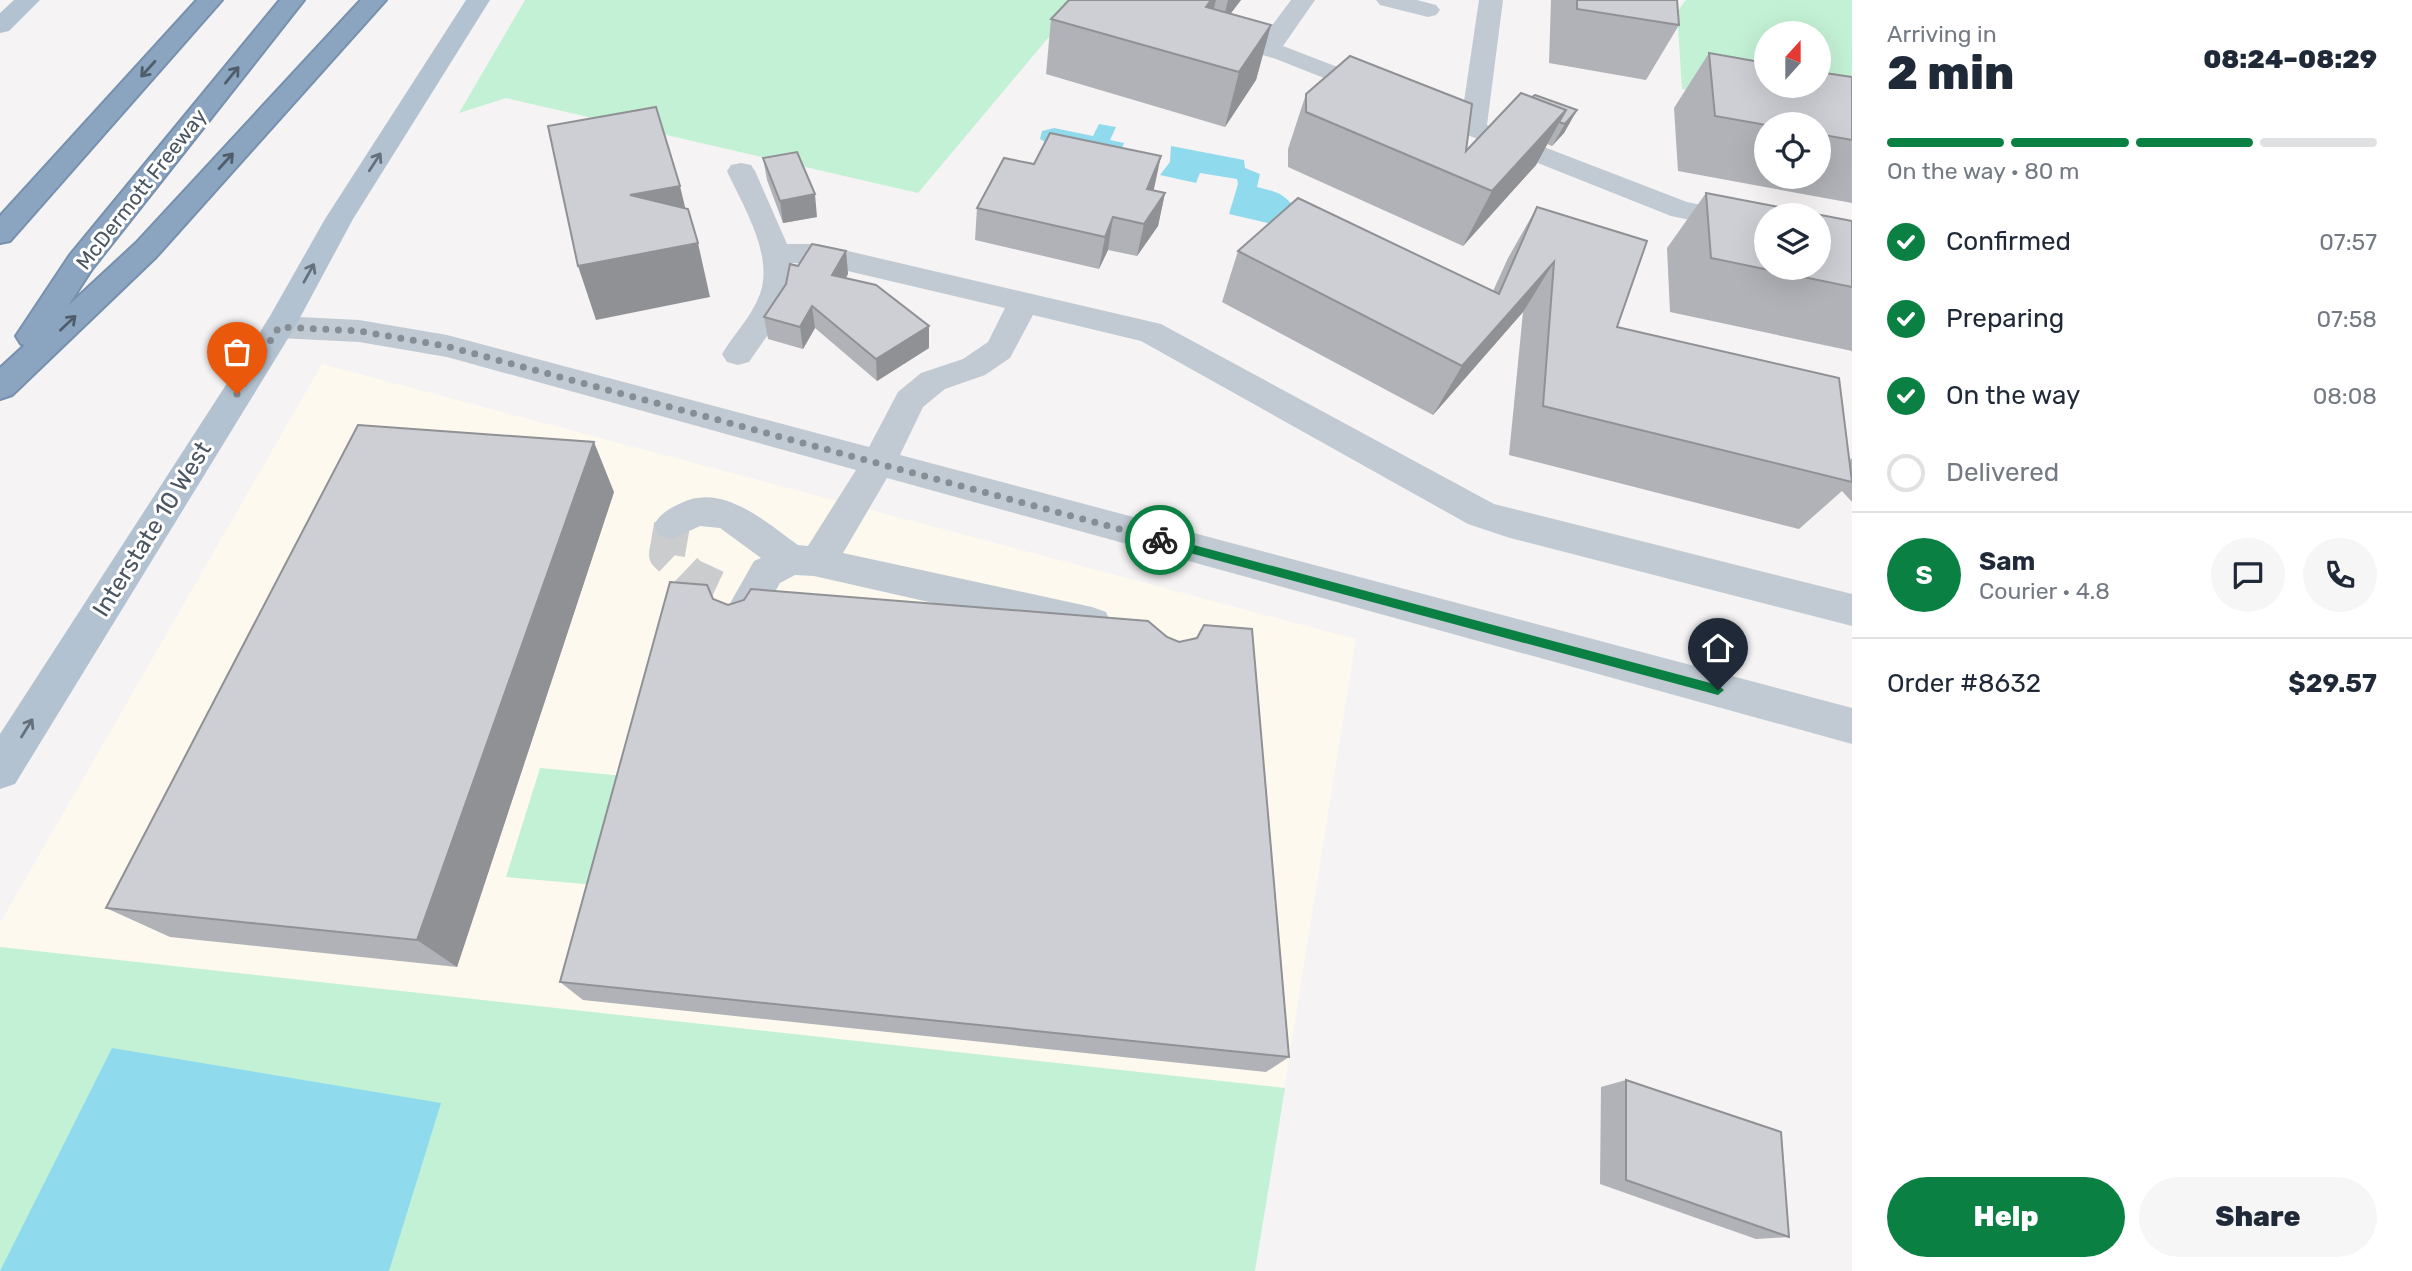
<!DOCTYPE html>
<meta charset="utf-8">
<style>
body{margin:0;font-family:Rubik,sans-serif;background:#f6f6f7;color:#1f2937;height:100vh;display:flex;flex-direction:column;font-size:26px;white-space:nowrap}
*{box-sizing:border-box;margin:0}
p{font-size:23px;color:#747a83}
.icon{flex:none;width:38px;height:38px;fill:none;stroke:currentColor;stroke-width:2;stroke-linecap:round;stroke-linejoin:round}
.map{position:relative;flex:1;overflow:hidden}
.side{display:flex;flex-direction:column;background:#fff;width:560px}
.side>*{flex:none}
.needle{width:46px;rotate:21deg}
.fabs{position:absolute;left:1754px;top:21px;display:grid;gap:14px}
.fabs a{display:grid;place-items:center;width:77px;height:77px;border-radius:50%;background:#fff;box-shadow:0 7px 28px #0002;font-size:35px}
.pin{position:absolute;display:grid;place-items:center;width:60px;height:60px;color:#fff;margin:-72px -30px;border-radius:50% 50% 50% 0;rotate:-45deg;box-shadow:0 0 7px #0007}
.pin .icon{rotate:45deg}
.courier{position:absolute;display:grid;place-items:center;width:70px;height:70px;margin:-35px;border:5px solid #0b8043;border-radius:50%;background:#fff;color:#222;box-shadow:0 2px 9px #0007}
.overview em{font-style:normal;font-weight:800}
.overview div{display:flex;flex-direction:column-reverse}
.overview{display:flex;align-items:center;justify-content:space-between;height:119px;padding:0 35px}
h1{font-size:46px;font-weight:800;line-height:52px}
.bar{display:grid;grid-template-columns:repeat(4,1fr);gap:10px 7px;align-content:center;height:84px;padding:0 35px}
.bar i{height:9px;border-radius:5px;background:#e0e1e3}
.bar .current{background:#0b8043}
.bar p{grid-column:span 4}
.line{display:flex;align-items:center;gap:18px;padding:0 35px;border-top:2px solid #e0e1e3}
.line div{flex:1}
.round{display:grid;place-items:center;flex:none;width:74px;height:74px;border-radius:37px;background:#f6f6f7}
ol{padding:0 35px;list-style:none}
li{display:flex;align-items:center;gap:21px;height:77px}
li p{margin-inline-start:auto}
li .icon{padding:7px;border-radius:50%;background:#0b8043;color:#fff;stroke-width:4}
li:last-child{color:#747a83}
li i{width:38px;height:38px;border:4px solid #e0e1e3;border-radius:50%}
.action{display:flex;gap:14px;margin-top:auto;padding:14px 35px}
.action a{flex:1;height:80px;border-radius:42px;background:#0b8043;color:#fff;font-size:28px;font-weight:800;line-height:80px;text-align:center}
.action a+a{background:#f6f6f7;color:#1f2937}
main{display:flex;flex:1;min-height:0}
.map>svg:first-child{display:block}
.commercial{fill:#fdf9ef}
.green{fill:#c3f1d5;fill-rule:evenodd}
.water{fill:#90daee}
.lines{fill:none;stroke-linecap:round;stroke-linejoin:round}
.minor-tunnel{stroke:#caccce;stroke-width:36;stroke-dasharray:36 18;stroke-linecap:butt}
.highway-casing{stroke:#7690ad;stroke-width:4}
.minor{fill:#c1cad2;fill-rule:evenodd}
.major{fill:#b3c2d1;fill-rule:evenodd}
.highway{fill:#8ba5c1;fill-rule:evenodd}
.wall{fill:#b0b2b7;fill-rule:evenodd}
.shaded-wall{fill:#909195}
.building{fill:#cdcfd5;stroke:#909195;stroke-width:2;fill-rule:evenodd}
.oneway{stroke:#505e6b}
.oneway2{stroke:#64717d}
.route{fill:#0b8043}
.done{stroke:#868d94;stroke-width:7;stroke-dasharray:0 12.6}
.labels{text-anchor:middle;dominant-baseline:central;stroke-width:6;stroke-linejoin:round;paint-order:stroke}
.far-street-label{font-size:21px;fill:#4a5661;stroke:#fff}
.street-label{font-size:24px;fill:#4a5661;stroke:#fff}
</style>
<main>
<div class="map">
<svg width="1852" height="1271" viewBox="0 0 1852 1271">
<rect width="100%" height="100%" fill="#f5f3f3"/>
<!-- commercial -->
<path class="commercial" d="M322,364L1356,639L1255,1271H0V923Z"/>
<!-- green -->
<path class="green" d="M525,0H1080L918,193L506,98L459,113Z
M1686,0H1852V120L1682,89L1677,12ZM1766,33H1818V86H1766Z
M540,768L635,777L607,886L506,877Z
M0,947L1285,1088L1255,1271H0Z"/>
<!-- water -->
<path class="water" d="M1099,124L1116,127L1110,140L1124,143L1117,161L1058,149L1040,139L1042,131L1054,128L1093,136Z
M1171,146L1244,160L1245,168L1260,174L1257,187C1273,191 1285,193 1294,208L1272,224L1229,214L1238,184L1237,179L1200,173L1196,183L1160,175L1170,162Z
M112,1048L441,1103L389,1271H0Z"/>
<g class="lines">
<!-- minor-tunnel -->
<path class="minor-tunnel" d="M672,525L667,554L690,576L720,590"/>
<!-- highway casing -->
<g class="highway-casing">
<path id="highway" d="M197,0H222L10,241L0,243V216Z
M280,0H304L92,269L68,306L136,243L361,0H386L156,257L12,395L0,399V368L25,345L21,344L16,336L70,255Z"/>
</g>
<!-- minor -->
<path class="minor" d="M1291,0H1315L1283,46L1462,115L1479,0H1503L1487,125L1687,202L1766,218V236L1671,216L1276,59L1205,38L1202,33L1205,28L1214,26L1262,39Z
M1376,0H1417L1436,5L1440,10L1436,15L1428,17L1380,5Z
M741,163L751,165L755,171L787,244H818L1161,324L1494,504L1852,594V626L1510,538L1468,524L1141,341L1033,315L1010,358L985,375L945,389L923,407L900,455L1852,708V744L887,478L843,553L1092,607L1106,612L1111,623L1106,634L1092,639L814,576L795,575L780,583L752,632L739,637L726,632L720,621L754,561L761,558L720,528L700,526L672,539L659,535L654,525C660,514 667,510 679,504C722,481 765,522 798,545L808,546L856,470L447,357L359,342L279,338L268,335L263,327L268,319L279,316L359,320L447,335L869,447L898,392L921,373L963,359L988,342L1005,308L818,264L792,263C797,301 769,332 749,362L738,365L727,362L722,354C734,334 752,316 760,294C774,255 743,206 727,171L731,165Z"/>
<!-- major -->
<path class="major" d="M14,0H40L9,31L0,33V13Z
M466,0H490L353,219L295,327L15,784L0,789V734L266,323L325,219Z"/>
<!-- highway -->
<use href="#highway" class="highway"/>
</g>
<!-- wall -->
<path class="wall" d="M1069,0H1241L1230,14L1271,25L1256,80L1225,127L1046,74L1051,19Z
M1551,0H1677L1679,25L1646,80L1549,63Z
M1709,53L1852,77V203L1678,171L1674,108ZM1766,124H1818V177H1766Z
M1306,94L1466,151L1532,97L1577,110L1564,133L1552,146L1547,144L1536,165L1463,246L1288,167V149Z
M763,158L817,217L783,223L767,180Z
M1153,191L1165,193L1158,226L1137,256L1108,250L1099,269L975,240L977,208Z
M1706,193L1852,221V351L1670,312L1667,248Z
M1537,207L1617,327L1850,460L1852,458V502L1842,491L1799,529L1509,455L1523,312L1433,415L1222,302L1238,251L1493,291L1508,258Z
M846,251L848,274L846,278L929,326V348L877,381L815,328L803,349L768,339L764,317Z
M614,492L457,967L170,937L106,908Z
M713,599L1289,1057L1266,1072L583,1000L560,982Z
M1626,1080L1789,1237L1756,1239L1600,1184L1601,1087Z"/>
<!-- shaded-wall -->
<path class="shaded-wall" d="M1211,0H1216L1206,41V7Z
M1228,0H1241L1222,25Z
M1271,25L1256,80L1225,127L1239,72Z
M1566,110L1536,165L1463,246L1492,191Z
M1577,110L1564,133L1552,146L1565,124Z
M1161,156L1154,189L1140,222L1147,189Z
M680,186L693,240L630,195Z
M1165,193L1158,226L1137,256L1144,224Z
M815,194L817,217L783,223L780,201Z
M1113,217L1108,250L1099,269L1105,237Z
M698,243L710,297L596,320L578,266Z
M846,251L848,274L834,297L832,275Z
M1554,262L1523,312L1433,415L1462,366Z
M812,306L815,328L803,349L800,327Z
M929,326V348L877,381L876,359Z
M594,442L614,492L457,967L417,940Z"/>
<!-- building -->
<path class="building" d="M1069,0H1211L1206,7L1271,25L1239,72L1051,19Z
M1577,0H1677L1679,25L1577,9Z
M1709,53L1766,63V86H1818V72L1852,77V140L1818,134V124L1766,125L1715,116Z
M1350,56L1472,104L1466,151L1521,93L1566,110L1492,191L1306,112V94Z
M1535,95L1577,110L1565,124L1559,122L1566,110L1532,97Z
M656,107L680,186L630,195L688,209L698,243L578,266L548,126Z
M1050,133L1161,156L1147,189L1165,193L1144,224L1113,217L1105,237L977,208L1004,158L1034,164Z
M797,152L815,194L780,201L763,158Z
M1706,193L1852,221V287L1711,258ZM1766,215H1818V268H1766Z
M1298,198L1499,294L1537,207L1647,241L1617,327L1839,378L1852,482L1543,406L1554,262L1462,366L1238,251Z
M812,244L846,251L832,275L876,285L929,326L876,359L812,306L800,327L764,317L786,284L790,264L798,266Z
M358,425L594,442L417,940L106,908Z
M670,582L707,585L713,599L728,605L744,600L751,589L1148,621L1167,637L1179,642L1197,638L1204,625L1252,629L1289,1057L560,982Z
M1626,1080L1781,1132L1789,1237L1626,1180Z"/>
<!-- one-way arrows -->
<defs><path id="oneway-shaft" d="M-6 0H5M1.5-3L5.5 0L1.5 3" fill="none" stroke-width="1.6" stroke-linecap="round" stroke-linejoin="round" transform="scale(1.75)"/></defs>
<g class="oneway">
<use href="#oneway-shaft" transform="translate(148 69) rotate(132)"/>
<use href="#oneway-shaft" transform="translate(232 75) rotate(-51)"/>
<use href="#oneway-shaft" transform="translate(226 161) rotate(-48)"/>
<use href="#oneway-shaft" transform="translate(68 323) rotate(-43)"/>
</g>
<g class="oneway2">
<use href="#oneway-shaft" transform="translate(375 162) rotate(-57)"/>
<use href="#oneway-shaft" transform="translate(309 273) rotate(-61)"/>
<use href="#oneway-shaft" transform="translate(27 728) rotate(-58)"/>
</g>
<!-- route -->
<path class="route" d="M1160,536L1718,685L1724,690L1718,695L1160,545L1155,540Z"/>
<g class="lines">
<!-- done -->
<path class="done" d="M237,394L279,327L359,331L446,346L1160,540"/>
</g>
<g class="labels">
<!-- far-street labels -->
<g class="far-street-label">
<text transform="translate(141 189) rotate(-52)">McDermott Freeway</text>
</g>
<!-- street labels -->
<g class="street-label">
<text transform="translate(152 529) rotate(-58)">Interstate 10 West</text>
</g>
</g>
</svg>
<div class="fabs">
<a><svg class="needle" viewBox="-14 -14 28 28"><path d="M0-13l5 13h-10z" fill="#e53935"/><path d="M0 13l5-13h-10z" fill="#747a83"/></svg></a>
<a><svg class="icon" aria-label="locate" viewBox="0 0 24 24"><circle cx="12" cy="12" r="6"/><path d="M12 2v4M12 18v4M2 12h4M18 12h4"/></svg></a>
<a><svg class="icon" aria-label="layers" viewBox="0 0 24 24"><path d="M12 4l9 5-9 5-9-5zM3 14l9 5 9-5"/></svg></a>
</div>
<div class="pin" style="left:237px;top:394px;background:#ea580c"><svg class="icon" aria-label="bag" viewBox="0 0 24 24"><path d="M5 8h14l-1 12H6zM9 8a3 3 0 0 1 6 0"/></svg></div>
<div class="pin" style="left:1718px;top:690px;background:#1f2937"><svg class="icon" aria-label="home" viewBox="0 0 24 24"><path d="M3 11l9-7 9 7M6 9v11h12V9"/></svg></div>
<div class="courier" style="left:1160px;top:540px"><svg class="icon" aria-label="bike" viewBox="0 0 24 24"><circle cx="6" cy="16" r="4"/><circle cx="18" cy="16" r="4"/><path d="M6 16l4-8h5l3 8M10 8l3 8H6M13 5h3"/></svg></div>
</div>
<section class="side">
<div class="overview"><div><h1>2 min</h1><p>Arriving in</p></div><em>08:24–08:29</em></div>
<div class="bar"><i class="current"></i><i class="current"></i><i class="current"></i><i></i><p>On the way · 80 m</p></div>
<ol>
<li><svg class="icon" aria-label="check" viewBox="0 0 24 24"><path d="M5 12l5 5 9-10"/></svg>Confirmed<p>07:57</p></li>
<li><svg class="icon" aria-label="check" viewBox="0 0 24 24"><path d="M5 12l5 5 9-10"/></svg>Preparing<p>07:58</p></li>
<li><svg class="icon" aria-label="check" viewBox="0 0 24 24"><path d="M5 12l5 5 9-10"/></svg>On the way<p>08:08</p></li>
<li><i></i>Delivered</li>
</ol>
<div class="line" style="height:126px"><b class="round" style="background:#0b8043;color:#fff">S</b><div><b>Sam</b><p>Courier · 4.8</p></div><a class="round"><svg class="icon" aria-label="chat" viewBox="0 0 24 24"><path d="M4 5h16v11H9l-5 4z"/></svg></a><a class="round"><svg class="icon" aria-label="phone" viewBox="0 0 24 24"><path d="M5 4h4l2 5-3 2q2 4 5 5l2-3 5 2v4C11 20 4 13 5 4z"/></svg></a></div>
<div class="line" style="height:91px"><div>Order #8632</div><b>$29.57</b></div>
<div class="action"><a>Help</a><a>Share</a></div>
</section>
</main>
